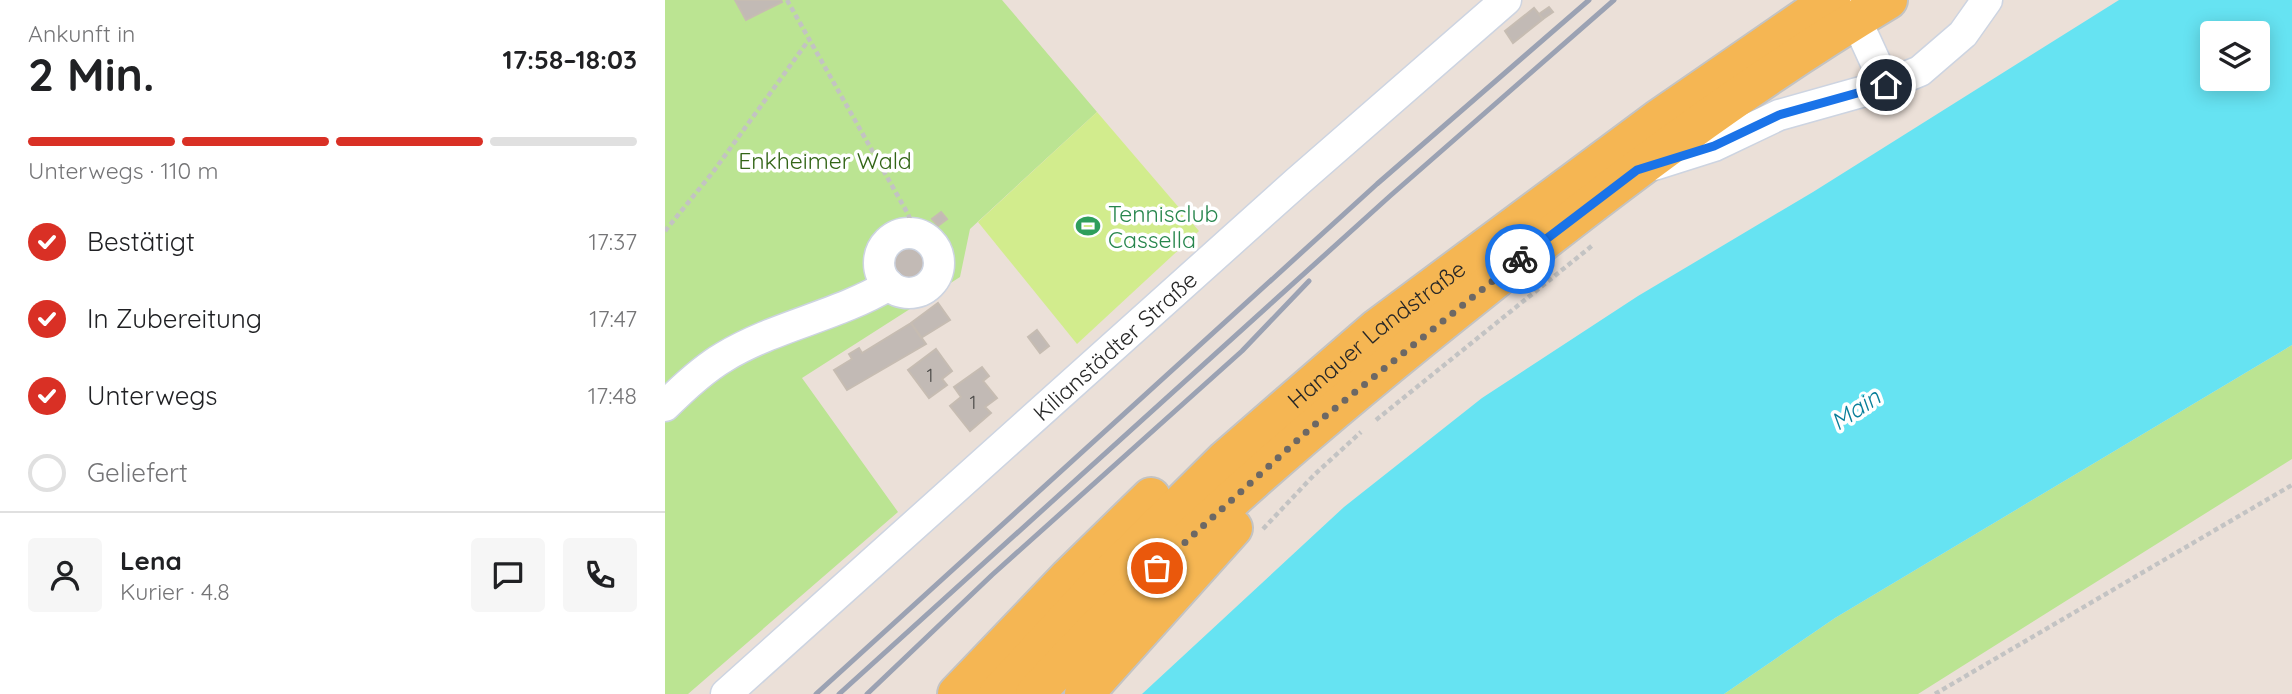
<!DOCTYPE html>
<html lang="de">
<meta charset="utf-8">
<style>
body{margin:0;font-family:Quicksand,sans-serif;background:#f6f6f6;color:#202124;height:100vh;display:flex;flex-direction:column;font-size:26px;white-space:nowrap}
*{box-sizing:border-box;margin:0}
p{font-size:23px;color:#757577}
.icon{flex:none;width:38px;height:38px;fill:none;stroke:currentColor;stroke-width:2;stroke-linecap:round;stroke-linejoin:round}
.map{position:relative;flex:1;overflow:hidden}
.drawer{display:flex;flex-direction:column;background:#fff;width:665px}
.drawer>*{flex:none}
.buttons{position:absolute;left:1535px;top:21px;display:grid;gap:14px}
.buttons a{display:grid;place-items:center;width:70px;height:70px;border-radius:7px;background:#fff;box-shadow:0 4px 18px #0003;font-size:35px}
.pin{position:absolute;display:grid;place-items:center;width:60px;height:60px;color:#fff;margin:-30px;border:4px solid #fff;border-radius:50%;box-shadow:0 2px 7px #0007}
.courier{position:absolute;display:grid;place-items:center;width:70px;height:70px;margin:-35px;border:5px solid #1a73e8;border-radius:50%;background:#fff;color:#222;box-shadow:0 2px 9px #0007}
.overview em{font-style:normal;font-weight:700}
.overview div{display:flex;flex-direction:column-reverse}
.overview{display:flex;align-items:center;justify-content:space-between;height:119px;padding:0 28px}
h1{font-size:46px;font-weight:700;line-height:52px}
.bar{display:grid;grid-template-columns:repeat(4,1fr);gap:10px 7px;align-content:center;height:84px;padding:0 28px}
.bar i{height:9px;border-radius:5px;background:#e0e0e0}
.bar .current{background:#d93025}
.bar p{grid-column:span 4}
.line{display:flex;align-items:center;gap:18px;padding:0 28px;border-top:2px solid #e0e0e0}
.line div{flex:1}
.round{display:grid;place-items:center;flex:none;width:74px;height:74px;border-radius:7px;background:#f6f6f6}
ol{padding:0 28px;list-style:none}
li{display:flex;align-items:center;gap:21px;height:77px}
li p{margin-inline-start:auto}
li .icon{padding:7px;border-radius:50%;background:#d93025;color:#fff;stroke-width:4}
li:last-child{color:#757577}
li i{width:38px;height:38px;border:4px solid #e0e0e0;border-radius:50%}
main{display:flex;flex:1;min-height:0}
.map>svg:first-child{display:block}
.green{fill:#bbe492}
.pitch{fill:#d2ec8d}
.water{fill:#66e3f2;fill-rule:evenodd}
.building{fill:#c2bab5;stroke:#c6bcb2;stroke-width:2}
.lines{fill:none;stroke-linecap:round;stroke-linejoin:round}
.minor-casing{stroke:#cdd4e1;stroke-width:33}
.major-casing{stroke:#c3c3c3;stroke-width:42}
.path{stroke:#c3c3c3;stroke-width:4.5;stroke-dasharray:5 3.5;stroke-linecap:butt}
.minor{stroke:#fff;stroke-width:30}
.major{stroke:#f5b653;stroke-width:38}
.rail{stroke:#9ba2b3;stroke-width:5}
.done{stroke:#6c6865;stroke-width:7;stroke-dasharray:0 12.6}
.route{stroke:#1a73e8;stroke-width:9}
.labels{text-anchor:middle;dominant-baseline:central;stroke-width:7;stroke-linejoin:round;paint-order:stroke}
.number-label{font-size:19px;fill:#4e4c4a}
.park-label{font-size:23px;fill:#336517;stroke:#fff}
.leisure-label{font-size:23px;fill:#27864d;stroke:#fff;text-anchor:start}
.street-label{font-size:23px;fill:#272727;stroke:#fff}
.water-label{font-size:24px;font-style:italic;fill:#097f9a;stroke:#fff}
</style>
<main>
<section class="drawer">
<div class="overview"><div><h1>2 Min.</h1><p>Ankunft in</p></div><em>17:58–18:03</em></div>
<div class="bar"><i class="current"></i><i class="current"></i><i class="current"></i><i></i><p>Unterwegs · 110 m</p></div>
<ol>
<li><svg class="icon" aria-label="check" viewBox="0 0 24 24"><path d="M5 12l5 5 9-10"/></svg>Bestätigt<p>17:37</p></li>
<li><svg class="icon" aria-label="check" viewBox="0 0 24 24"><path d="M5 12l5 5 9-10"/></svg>In Zubereitung<p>17:47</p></li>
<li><svg class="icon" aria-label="check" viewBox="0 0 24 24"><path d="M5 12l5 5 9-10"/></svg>Unterwegs<p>17:48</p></li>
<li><i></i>Geliefert</li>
</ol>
<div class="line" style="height:126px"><a class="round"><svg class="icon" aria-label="person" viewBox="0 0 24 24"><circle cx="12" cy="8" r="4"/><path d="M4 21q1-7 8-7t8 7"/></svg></a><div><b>Lena</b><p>Kurier · 4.8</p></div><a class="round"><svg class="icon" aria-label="chat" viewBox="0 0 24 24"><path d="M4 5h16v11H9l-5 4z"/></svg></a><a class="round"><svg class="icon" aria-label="phone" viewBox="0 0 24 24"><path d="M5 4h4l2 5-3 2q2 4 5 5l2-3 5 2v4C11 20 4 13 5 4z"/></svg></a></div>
</section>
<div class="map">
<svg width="1627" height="694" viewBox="0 0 1627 694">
<rect width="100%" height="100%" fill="#ebe0d8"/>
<!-- green -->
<path class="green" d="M0,0H337L432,112L305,229L295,277L137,378L233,512L23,694H0Z
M1627,345V459L1253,694H1059L1170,618Z"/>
<!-- pitch -->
<path class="pitch" d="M432,112L534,231L412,344L313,222Z"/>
<!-- water -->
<path class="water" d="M1454,0H1627V345L1170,618L1059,694H477L679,507L817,398L973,296L1148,192ZM1547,33H1592V79H1547Z"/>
<!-- building -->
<path class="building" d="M70,0H116L117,2L81,20Z
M884,7L888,12L878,19L874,14Z
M869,8L878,19L848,43L840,31Z
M276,212L282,219L273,226L267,219Z
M226 265a17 17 0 1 1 34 0a17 17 0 1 1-34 0Z
M273,303L285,320L256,338L246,323Z
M246,323L261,344L182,390L169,370L187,359L184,354L194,348L197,353Z
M372,330L384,346L375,353L363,337Z
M271,349L287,371L277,379L282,385L264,398L243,370Z
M317,367L324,376L318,381L332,398L320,407L326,413L305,431L285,406L296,397L289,387Z"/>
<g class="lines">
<!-- minor casing -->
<g class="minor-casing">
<g id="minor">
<path d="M1182,0L1221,85"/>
<path d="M989,165L1049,146L1114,115L1221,85L1255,71L1298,34L1322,0"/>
<circle cx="244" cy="263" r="30"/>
<path d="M0,406C18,388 37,370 59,357C110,326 172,316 224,285"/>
<path id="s1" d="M61,694L632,182L841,0"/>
</g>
</g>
<!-- major casing -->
<g class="major-casing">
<g id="major">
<path d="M292,694L404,577L486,497"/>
<path id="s2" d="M333,694L433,586L561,459L711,329L992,120L1166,0"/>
<path d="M370,694C508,543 662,413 822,286C950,184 1082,84 1223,0"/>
<path d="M419,694L568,528"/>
</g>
</g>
<!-- path -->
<path class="path" d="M122,0L243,214L250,233
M0,231L48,172L143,41
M711,420L928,245
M598,529L649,475L696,432
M1270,694L1627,485"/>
<!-- minor -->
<use href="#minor" class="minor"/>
<!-- major -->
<use href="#major" class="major"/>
<!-- rail -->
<path class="rail" d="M151,694L712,184L924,0
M174,694L725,196L949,0
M202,694L327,575L577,351L644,281"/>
</g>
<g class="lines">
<!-- done -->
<path class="done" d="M492,568L648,426L855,259"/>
<!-- route -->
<path class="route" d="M855,259L972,170L1049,146L1114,115L1221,85"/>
</g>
<!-- icons -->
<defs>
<g id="stadium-bare" transform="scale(1.89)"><path d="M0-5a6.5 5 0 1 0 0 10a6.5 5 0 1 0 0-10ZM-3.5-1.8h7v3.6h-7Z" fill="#2e9e5b" stroke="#fff" stroke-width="2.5" paint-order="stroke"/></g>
</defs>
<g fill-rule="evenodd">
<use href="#stadium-bare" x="423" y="226"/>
</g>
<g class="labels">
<!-- number labels -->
<g class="number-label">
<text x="265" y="375">1</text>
<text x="308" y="402">1</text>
</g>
<!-- park labels -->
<g class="park-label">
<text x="160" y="160">Enkheimer Wald</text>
</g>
<!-- leisure labels -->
<g class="leisure-label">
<text x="443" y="213">Tennisclub<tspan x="443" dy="26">Cassella</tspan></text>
</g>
<!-- street labels -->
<g class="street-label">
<text stroke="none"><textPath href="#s2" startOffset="523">Hanauer Landstraße</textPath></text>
<text stroke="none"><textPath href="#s1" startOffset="522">Kilianstädter Straße</textPath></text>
</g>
<!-- water labels -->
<g class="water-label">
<text transform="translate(1190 409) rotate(-34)">Main</text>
</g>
</g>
</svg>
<div class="buttons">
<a><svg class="icon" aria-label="layers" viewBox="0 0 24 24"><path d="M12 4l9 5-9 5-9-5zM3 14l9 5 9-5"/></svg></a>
</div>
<div class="pin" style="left:492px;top:568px;background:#ea580c"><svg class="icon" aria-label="bag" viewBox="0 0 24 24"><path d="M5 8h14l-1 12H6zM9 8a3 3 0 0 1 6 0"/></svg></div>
<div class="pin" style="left:1221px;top:85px;background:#1f2937"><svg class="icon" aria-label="home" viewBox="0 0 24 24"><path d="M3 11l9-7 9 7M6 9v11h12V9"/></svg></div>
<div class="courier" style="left:855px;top:259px"><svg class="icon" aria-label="bike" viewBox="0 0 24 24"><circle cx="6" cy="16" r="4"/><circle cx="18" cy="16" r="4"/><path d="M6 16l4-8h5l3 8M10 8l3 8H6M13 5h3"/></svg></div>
</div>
</main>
